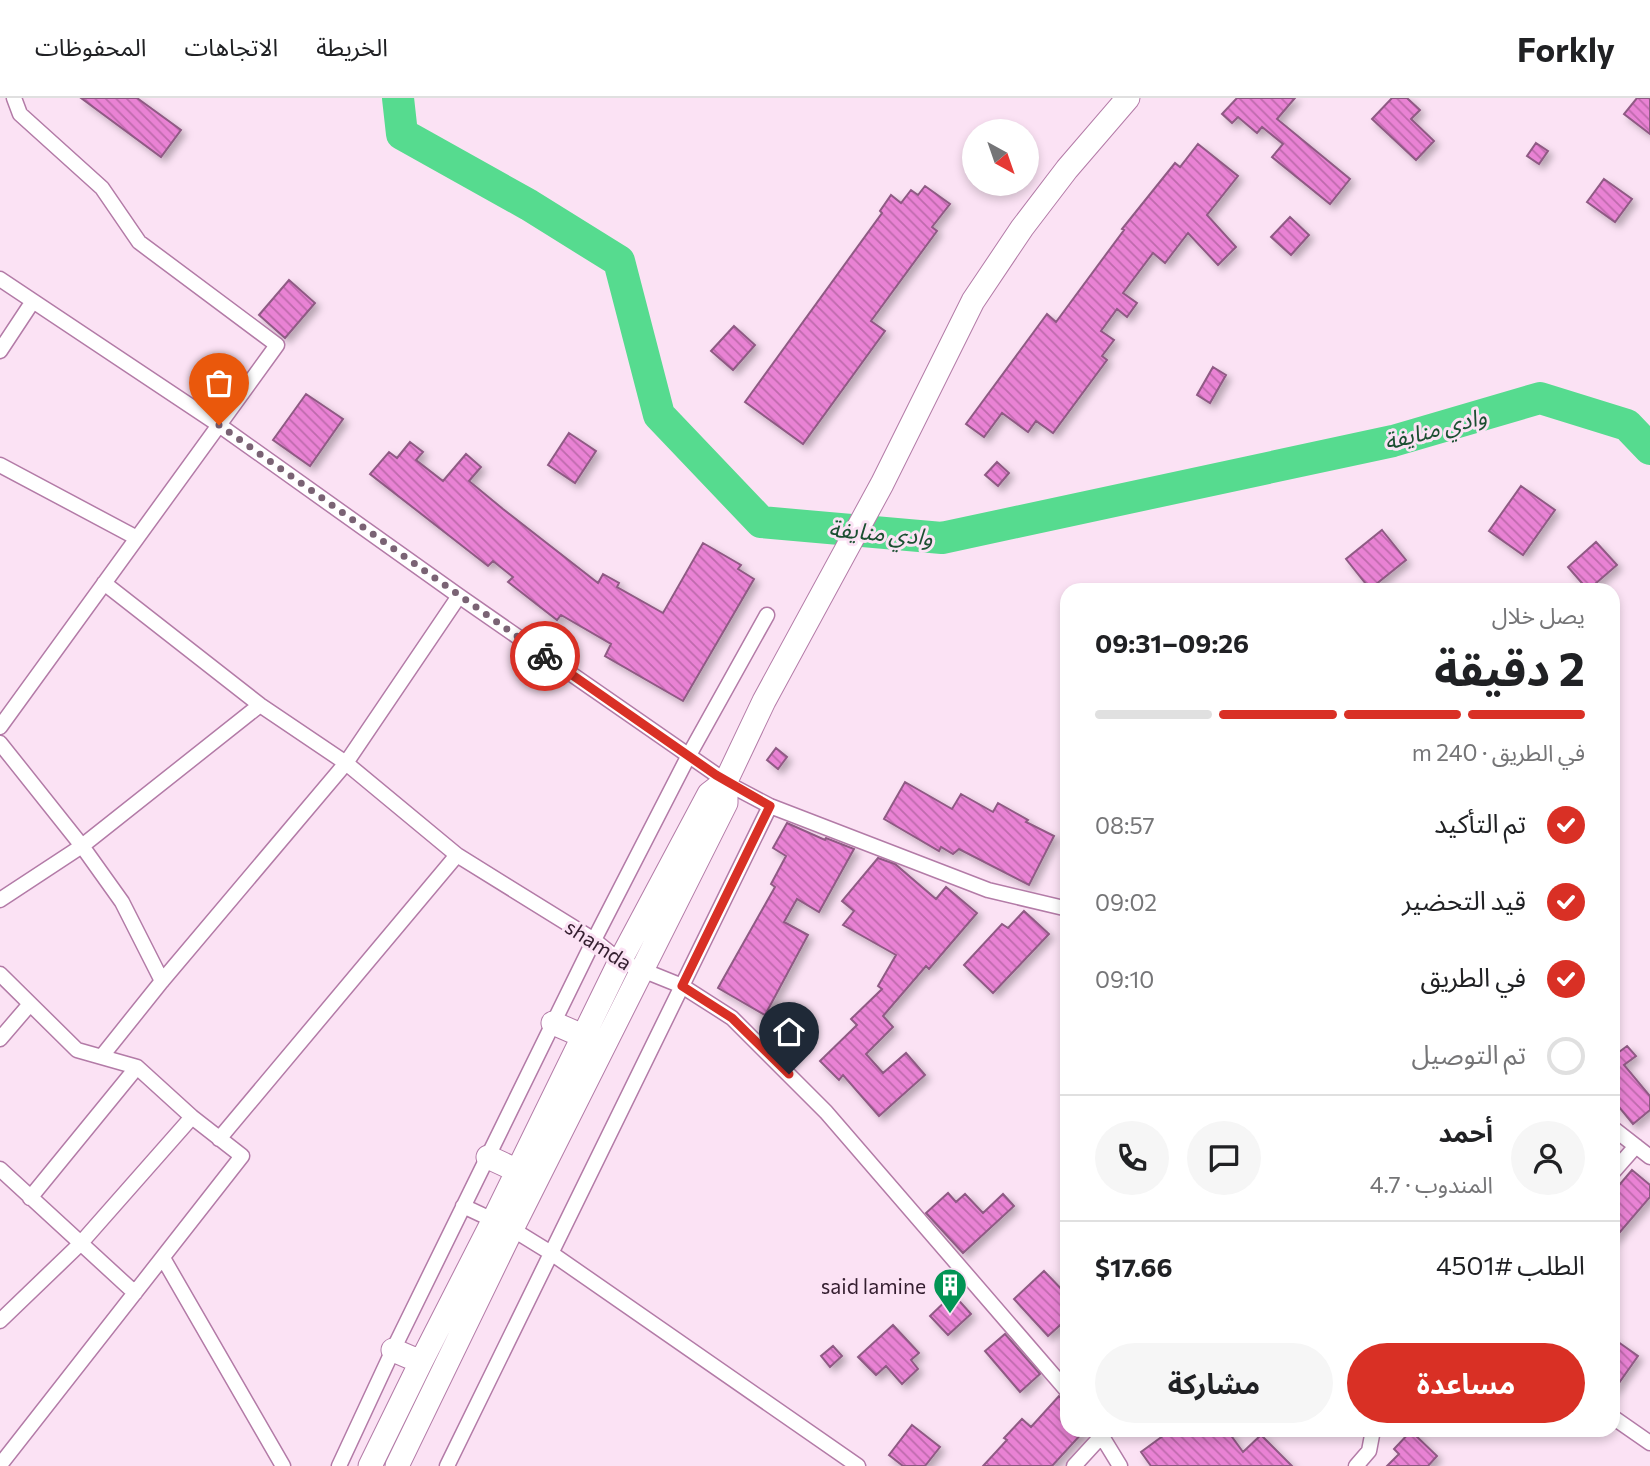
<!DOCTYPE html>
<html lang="ar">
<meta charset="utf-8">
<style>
body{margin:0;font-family:Commissioner,"Noto Sans Arabic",sans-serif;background:#f6f6f6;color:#202124;direction:rtl;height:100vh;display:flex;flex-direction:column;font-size:26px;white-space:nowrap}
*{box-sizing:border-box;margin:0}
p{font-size:23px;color:#757577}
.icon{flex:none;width:38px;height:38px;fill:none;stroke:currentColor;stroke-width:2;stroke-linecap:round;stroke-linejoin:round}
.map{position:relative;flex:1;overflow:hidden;direction:ltr}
.side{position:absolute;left:1060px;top:485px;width:560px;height:854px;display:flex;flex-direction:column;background:#fff;border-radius:21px;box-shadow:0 4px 10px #0003;direction:rtl}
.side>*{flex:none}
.needle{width:46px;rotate:140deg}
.buttons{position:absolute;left:962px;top:21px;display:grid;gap:14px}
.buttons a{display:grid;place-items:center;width:77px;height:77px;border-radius:50%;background:#fff;box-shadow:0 4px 10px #0003;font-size:35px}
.pin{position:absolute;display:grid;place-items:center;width:60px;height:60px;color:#fff;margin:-72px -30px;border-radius:50% 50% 50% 0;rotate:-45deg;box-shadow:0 0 7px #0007}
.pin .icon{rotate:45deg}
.courier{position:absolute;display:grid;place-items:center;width:70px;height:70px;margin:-35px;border:5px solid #d93025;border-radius:50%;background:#fff;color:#222;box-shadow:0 2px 9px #0007}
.overview em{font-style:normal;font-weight:700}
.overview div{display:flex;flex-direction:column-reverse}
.overview{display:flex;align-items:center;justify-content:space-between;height:119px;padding:0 35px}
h1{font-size:46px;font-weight:700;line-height:52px}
.bar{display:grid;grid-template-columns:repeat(4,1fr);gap:10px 7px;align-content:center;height:84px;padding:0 35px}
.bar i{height:9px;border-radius:5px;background:#e0e0e0}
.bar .active{background:#d93025}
.bar p{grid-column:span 4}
.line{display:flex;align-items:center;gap:18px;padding:0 35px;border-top:2px solid #e0e0e0}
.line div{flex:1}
.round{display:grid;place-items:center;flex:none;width:74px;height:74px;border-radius:37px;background:#f6f6f6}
ol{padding:0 35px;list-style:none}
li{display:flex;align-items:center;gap:21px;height:77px}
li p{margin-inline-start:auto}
li .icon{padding:7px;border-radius:50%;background:#d93025;color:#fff;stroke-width:4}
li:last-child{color:#757577}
li i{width:38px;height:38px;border:4px solid #e0e0e0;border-radius:50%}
.cta{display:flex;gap:14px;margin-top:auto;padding:14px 35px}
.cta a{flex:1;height:80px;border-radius:42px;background:#d93025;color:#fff;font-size:28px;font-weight:700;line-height:80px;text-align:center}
.cta a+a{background:#f6f6f6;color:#202124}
header{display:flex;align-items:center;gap:42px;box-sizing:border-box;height:98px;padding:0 35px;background:#fff;border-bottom:2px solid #e0e0e0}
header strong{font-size:33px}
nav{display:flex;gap:38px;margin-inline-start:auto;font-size:24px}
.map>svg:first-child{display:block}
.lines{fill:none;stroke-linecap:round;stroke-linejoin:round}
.river{stroke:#56db8f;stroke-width:32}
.building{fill:url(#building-back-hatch);stroke:#8f5a84;stroke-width:2;filter:url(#shadow)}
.minor-casing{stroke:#b37ba7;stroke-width:17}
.primary-casing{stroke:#b37ba7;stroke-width:25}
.minor{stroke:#fff;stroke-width:14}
.primary{stroke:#fff;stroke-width:23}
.done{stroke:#7a6374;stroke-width:7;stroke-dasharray:0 12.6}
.route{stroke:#d93025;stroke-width:9}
.labels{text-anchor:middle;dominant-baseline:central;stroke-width:6;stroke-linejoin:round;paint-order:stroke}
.street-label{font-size:21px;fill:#341e2f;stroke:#fbe2f4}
.poi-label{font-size:21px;fill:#341e2f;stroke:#fbe2f4;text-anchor:end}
.water-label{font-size:23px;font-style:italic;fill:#1b4f31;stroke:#fbe2f4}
</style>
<header>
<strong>Forkly</strong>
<nav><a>الخريطة</a><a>الاتجاهات</a><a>المحفوظات</a></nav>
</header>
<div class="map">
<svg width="1650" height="1368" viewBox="0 0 1650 1368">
<defs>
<pattern id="building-back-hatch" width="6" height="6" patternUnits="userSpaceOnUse" patternTransform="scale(1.75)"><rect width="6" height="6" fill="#e982d4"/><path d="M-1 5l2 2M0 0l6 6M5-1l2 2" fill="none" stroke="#be6aac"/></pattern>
<filter id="shadow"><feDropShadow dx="4.5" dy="4.5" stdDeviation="3.5" flood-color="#0004"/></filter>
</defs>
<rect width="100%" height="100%" fill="#fbe2f4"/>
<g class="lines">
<!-- river -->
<path class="river" d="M398,0L402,36L529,107L619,163L659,317L761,424L942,440L1393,343L1540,300L1627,327L1650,351"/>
</g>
<!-- building -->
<path class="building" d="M81,0H137L181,32L161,59Z
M1237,0H1295L1277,21L1350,81L1330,106L1272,59L1283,46L1262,29L1257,35L1238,19L1232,25L1222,16Z
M1392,0H1407L1420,12L1411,21L1434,43L1416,62L1372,21Z
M1637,0H1650V36L1624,16Z
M1536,45L1548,53L1539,66L1527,58Z
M1198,46L1238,78L1207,117L1236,149L1218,167L1188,135L1165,165L1153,155L1123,195L1137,205L1127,219L1117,211L1101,233L1114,242L1102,258L1107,262L1053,335L1036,323L1028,334L1002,315L984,339L966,326L1047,216L1056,224L1124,132L1122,131L1175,65L1180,69Z
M1604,81L1632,101L1615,124L1587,104Z
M925,88L950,106L932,129L937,133L871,223L885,233L803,346L745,304L882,115L880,113L891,97L901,105L911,92L918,97Z
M1290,119L1309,137L1291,157L1271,139Z
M289,182L315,205L285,240L259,217Z
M734,228L755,247L733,272L711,253Z
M1213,269L1226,277L1210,305L1197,297Z
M306,296L343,321L310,368L273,342Z
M569,335L596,353L575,385L548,367Z
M410,344L423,354L416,362L443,383L466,356L481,369L469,383L503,411L598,485L603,476L619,485L617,489L663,515L703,445L741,467L738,471L754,481L683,603L605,558L611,546L561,517L557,522L508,484L513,479L493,463L488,468L370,376L389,354L397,360Z
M997,364L1009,375L998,388L985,377Z
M1521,388L1555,412L1523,457L1489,433Z
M1382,432L1406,462L1370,491L1346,461Z
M1596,444L1617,467L1588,492L1568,469Z
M776,650L787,659L778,671L767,662Z
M905,684L952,711L961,696L993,714L998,705L1028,722L1026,724L1054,738L1029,787L959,751L953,756L941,749L939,753L884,721Z
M787,725L825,742L826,740L854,751L819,814L797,801L784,824L808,837L765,917L718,890L775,789L771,786L786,758L773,750Z
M878,760L895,766L936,801L946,789L977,815L929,871L926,868L883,918L893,929L866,956L883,975L906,955L925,977L879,1018L843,977L839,982L820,963L857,927L851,921L882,891L878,888L896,857L843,827L854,813L842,803Z
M1024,813L1049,836L993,895L964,867L1002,826L1008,830Z
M1627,948L1636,958L1624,967L1650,998V1012L1633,1026L1614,1003V955L1615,957Z
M1632,1072L1650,1087V1099L1614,1141V1093Z
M948,1095L956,1104L965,1096L983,1115L1003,1096L1014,1108L963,1155L926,1115Z
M1044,1173L1068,1198V1220L1048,1238L1014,1201Z
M953,1196L971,1216L948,1237L930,1218Z
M893,1227L919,1255L911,1262L918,1271L902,1286L886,1268L876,1277L858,1259Z
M1005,1236L1040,1276L1020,1294L985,1253Z
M1614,1241L1638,1258L1614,1292Z
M833,1248L842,1258L830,1269L821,1258Z
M1059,1298L1068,1303V1332H1085L1052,1368H983L1007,1342L1004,1340L1022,1321L1031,1329Z
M912,1327L940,1349L925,1368H903L889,1357Z
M1171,1332H1227L1243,1354L1261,1337L1292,1368H1151L1141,1354Z
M1411,1333L1437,1358L1428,1368H1387L1399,1356L1394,1351Z"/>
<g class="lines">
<!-- minor casing -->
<g class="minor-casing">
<path id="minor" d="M0,181L219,327L459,498L734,689L770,708L988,792L1068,811
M0,253L33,203
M0,367L137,440
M104,485L260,607L346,665L457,757L594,842L620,863L682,888L732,920L826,1014L1068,1294
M0,629L277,247L139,144L102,90L20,16L14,0
M0,645L82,748L122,804L162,883
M0,802L82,748L260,607
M0,876L77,952L137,969L192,1019L242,1058L0,1367
M0,941L30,906
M102,958L162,883L346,665L459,498
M1614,1031L1650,1059
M219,1041L457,757
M0,1071L135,1195
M1614,1073L1636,1048
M30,1100L137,969
M463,1108L512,1131L551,1155L858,1368
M163,1160L283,1368
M0,1223L80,1146L192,1019
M1614,1320L1650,1345
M1098,1332L1120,1368
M339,1368L393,1252L594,842L689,657L767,517
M447,1368L770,708
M1074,1368L1107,1332
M1356,1368L1369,1353L1373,1332"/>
</g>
<!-- primary casing -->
<g class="primary-casing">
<path id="primary" d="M553,925L583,938
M488,1059L518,1073
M393,1252L421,1264
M370,1368L421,1264L493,1123L620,863L709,696L726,683L764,603L882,386L973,203L1022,130L1067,71L1128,0
M397,1368L512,1131L726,705V683"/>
</g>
<!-- minor -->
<use href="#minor" class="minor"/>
<!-- primary -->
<use href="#primary" class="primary"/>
</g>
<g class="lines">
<!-- done -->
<path class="done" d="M219,327L545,558"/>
<!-- route -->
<path class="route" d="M545,558L716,677L770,708L682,888L732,920L789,976"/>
</g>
<!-- icons -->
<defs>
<g id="building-pin" transform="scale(1.75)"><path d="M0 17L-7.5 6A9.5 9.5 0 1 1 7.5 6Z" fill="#029454" stroke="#fbe2f4"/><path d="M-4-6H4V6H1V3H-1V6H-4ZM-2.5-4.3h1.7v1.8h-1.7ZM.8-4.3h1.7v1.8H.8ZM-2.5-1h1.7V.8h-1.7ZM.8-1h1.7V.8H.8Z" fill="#fff"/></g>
</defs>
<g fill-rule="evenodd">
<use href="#building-pin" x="950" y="1187"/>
</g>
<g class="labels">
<!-- street labels -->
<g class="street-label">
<text transform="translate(599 846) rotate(33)">shamda</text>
</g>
<!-- poi labels -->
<g class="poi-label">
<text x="926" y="1187">said lamine</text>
</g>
<!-- water labels -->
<g class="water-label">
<text transform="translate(1435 330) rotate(-15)">وادي منايفة</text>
<text transform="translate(881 434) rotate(5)">وادي منايفة</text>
</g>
</g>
</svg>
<div class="buttons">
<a><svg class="needle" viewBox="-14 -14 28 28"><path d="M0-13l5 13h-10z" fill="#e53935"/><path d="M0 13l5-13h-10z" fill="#757577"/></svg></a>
</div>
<div class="pin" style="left:219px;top:327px;background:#ea580c"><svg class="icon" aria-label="bag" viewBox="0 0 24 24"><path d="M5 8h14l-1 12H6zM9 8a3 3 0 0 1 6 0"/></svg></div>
<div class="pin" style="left:789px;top:976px;background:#1f2937"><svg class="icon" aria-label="home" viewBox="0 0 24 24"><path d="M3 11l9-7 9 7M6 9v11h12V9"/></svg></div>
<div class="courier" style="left:545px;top:558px"><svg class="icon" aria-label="bike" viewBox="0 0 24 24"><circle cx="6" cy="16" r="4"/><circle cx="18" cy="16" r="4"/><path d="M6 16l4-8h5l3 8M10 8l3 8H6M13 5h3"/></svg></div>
<section class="side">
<div class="overview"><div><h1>2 دقيقة</h1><p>يصل خلال</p></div><em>09:26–09:31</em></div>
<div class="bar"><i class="active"></i><i class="active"></i><i class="active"></i><i></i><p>في الطريق · 240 m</p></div>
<ol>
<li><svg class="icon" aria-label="check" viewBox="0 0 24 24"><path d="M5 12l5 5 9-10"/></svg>تم التأكيد<p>08:57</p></li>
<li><svg class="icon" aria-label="check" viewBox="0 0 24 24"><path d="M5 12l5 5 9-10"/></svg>قيد التحضير<p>09:02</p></li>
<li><svg class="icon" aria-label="check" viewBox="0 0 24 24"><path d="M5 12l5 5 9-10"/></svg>في الطريق<p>09:10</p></li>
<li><i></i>تم التوصيل</li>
</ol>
<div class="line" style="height:126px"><a class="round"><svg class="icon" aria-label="person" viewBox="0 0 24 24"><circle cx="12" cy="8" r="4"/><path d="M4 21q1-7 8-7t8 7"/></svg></a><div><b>أحمد</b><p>المندوب · 4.7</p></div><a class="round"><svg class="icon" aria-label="chat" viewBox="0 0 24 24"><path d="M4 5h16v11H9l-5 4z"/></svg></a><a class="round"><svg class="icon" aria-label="phone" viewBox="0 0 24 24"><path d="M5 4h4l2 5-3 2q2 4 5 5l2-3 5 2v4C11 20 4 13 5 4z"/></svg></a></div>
<div class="line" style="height:91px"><div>الطلب #4501</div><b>$17.66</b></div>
<div class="cta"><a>مساعدة</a><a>مشاركة</a></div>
</section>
</div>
